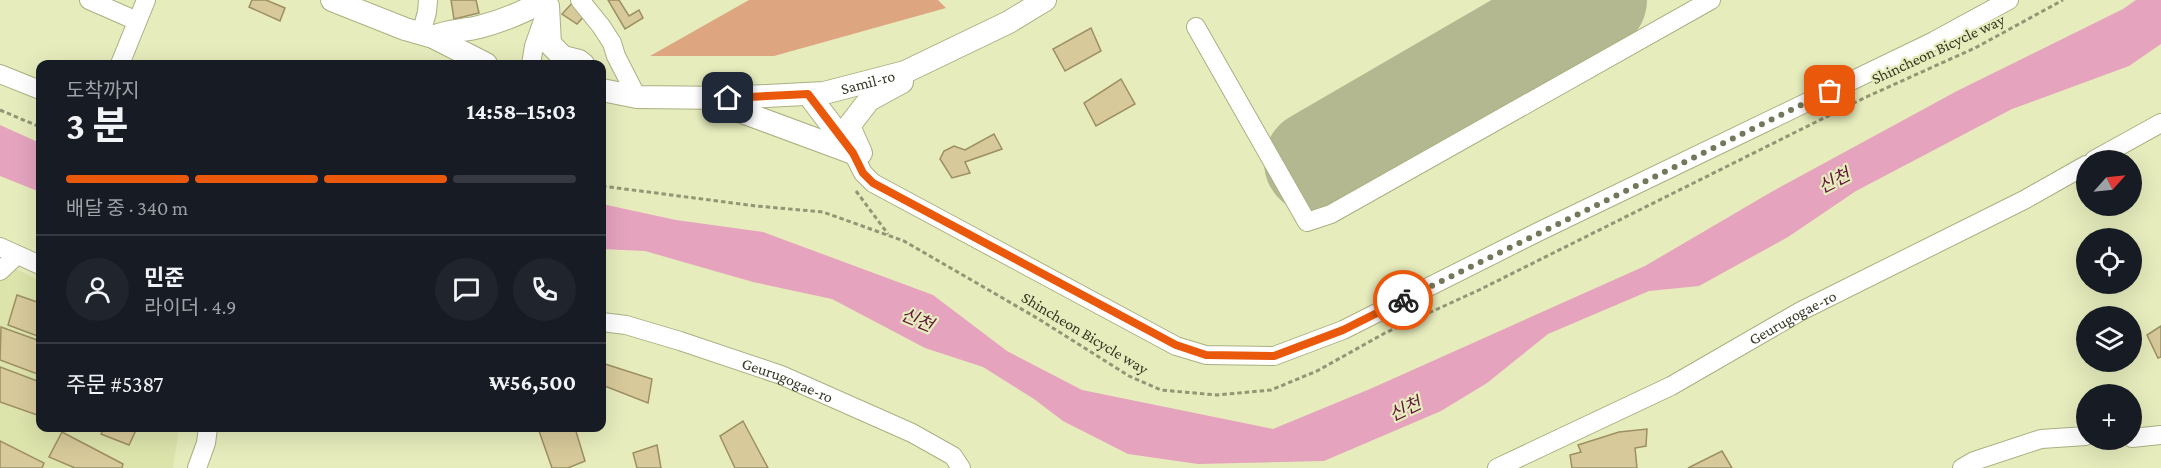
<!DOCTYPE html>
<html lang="ko">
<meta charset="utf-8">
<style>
body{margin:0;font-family:"Crimson Pro","Noto Sans KR",serif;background:#20242c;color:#f1f3f6;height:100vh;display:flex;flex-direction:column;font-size:22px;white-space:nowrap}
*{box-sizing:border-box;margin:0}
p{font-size:20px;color:#9ea1a6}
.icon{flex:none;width:33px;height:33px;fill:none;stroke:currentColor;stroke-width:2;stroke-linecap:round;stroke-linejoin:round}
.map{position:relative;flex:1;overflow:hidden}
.panel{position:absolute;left:36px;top:60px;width:570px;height:372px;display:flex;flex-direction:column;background:#171b24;border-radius:12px;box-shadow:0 6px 24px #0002}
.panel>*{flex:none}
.needle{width:39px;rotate:63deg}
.buttons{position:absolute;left:2076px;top:150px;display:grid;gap:12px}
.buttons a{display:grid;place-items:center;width:66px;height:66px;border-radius:50%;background:#171b24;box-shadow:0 6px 24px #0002;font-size:30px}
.pin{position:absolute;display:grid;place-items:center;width:51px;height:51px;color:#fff;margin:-26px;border-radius:12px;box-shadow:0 3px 9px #0006}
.courier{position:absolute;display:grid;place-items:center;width:60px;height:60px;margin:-30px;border:4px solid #ea580c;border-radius:50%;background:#fff;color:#222;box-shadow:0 2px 8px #0007}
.head em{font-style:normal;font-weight:700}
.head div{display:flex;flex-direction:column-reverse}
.head{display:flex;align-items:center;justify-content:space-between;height:102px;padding:0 30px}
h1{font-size:39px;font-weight:700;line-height:45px}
.bar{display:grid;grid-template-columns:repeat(4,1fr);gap:9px 6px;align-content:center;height:72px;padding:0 30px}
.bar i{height:8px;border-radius:4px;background:#363941}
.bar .current{background:#ea580c}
.bar p{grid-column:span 4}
.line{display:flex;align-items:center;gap:15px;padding:0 30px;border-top:2px solid #363941}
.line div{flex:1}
.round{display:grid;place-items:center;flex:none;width:63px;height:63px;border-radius:32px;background:#20242c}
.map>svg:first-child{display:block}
.built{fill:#dce3ab}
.forest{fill:#dea581}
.water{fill:#e5a3be}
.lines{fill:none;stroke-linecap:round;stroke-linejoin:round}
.runway{stroke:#b4b890;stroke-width:104}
.building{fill:#d7c99a;stroke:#9c8f62;stroke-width:1.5}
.minor-casing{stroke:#abb082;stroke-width:20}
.major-casing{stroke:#abb082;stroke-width:24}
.path{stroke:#929674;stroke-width:3;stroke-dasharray:4.5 3;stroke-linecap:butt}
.minor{stroke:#fff;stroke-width:18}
.major{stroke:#fff;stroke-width:22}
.done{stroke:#74785a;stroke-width:6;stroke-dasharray:0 10.8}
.route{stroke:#ea580c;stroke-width:8}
.labels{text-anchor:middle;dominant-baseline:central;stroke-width:4.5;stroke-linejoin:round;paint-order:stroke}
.street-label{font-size:16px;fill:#373926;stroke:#e6ecbc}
.water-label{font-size:18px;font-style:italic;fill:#62173e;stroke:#e6ecbc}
</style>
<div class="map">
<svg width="2161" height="468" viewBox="0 0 2161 468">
<rect width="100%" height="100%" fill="#e6ecbc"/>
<!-- built -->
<path class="built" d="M0,261L40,281V428H179L173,468H0Z"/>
<!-- forest -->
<path class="forest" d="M749,0H938L946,8L774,56H650Z"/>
<!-- water -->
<path class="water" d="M2136,0H2161V44L2129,66L2012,109L1856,191L1788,237L1699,286L1649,291L1548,334L1487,383L1441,411L1324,461L1198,464L1128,454L1063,421L1034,399L983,367L925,348L832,299L753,282L645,251L602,249V204L676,220L763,232L933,295L1007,351L1082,390L1273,429L1370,389L1645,266L1773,191L1957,91L2123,9Z
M0,125L40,143V192L0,176Z"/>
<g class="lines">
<!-- runway -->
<path class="runway" d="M1316,162L1595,0"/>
</g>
<!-- building -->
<path class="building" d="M252,0H266L285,8L280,21L249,7Z
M451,0H476L479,13L454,19Z
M608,0H619L629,16L639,10L643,18L625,29Z
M574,1L587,13L577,24L562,14Z
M1091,28L1101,51L1065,71L1053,49Z
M1121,79L1135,104L1096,126L1084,103Z
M994,134L1002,149L965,162L970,173L952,178L940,159L944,151L954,146L965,150Z
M17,295L40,303V337L8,325Z
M2161,326V357L2158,358L2147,335Z
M1,327L40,341V375L0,360Z
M602,363L652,379L648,403L602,385Z
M0,367L40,382V416L0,402Z
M743,421L768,468H735L720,436Z
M104,428H137L129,445L101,434Z
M538,428H575L585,461L568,468H552Z
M1647,429L1646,446L1635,448L1637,468H1572L1570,455L1581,452L1578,445L1619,432Z
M62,432L123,464L122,468H75L49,457Z
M0,441L44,463L42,468H0Z
M657,445L661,468H637L633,453Z
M1722,451L1732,468H1688Z"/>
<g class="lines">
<!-- minor casing -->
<g class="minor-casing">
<g id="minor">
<path d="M89,0L137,21"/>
<path d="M580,0L601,26L612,43L616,56L637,97"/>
<path d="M1196,27L1307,222L1331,214L1711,0"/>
<path d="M421,34L427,12L428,0"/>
<path d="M120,64L146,0"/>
<path d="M531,64L534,46L546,12"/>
<path d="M0,74L40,90"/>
<path d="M853,153L863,173L873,183L1176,346L1206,355L1274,356L1343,330L1538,232L1934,41L2009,0"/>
<path d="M2094,160L2161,123"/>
<path d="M0,247L40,265"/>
<path d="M0,271L17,255"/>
<path id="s1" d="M602,322L626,325L680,341L781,375L912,433L953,456L961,468"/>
<path d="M2132,438L2161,435"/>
<path d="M197,468L206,443L208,428"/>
<path id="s2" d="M1497,468L1671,386L1801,311L2024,200L2086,165"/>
<path d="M1962,468L1974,461L2041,439L2086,436"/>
</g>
</g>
<!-- major casing -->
<g class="major-casing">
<g id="major">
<path d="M332,0L405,29L433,37L486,64"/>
<path d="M548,6L550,44L563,57L579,61L583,64"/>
<path d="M433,37C448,30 463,31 479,27C503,21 524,12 545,0"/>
<path id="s3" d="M602,90L637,97L728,98L824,93L905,72L1009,22L1045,0"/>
<path d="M808,94L852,152"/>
<path d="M715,102L853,153"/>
<path d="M861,153L849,126L869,100L902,82"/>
</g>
</g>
<!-- path -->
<path class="path" d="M0,110L40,127
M602,186L756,206L823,212L904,241L1037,318L1129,376L1161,390L1217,395L1271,390L1317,371L1385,333L1479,290L1864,98L1975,48L2063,0
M856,191L888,234"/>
<!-- minor -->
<use href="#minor" class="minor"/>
<!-- major -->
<use href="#major" class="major"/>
</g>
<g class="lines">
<!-- done -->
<path class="done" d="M1403,300L1830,91"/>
<!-- route -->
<path class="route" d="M728,98L808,94L853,153L863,173L873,183L1176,345L1206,355L1274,356L1343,330L1403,300"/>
</g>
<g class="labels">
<!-- street labels -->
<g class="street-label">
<text transform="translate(1938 49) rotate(-25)">Shincheon Bicycle way</text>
<text stroke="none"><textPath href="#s3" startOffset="268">Samil-ro</textPath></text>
<text stroke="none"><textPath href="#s2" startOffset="332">Geurugogae-ro</textPath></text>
<text transform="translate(1085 333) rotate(31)">Shincheon Bicycle way</text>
<text stroke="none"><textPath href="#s1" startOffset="195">Geurugogae-ro</textPath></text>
</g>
<!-- water labels -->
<g class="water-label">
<text transform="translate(1834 181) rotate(-27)">신천</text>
<text transform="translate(917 320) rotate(23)">신천</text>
<text transform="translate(1405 409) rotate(-25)">신천</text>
</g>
</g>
</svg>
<div class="buttons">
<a><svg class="needle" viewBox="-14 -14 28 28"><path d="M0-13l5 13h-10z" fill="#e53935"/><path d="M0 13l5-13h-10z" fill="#9ea1a6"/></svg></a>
<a><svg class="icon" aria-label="locate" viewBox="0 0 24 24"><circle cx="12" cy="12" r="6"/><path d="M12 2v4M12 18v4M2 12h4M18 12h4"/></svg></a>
<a><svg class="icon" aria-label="layers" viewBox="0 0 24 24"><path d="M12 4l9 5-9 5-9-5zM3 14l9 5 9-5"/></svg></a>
<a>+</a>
</div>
<div class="pin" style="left:1830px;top:91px;background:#ea580c"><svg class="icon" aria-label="bag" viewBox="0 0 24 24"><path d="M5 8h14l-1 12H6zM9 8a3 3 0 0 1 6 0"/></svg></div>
<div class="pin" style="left:728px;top:98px;background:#1f2937"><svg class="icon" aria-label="home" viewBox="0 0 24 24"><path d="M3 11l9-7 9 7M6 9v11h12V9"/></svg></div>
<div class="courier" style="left:1403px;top:300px"><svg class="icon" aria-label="bike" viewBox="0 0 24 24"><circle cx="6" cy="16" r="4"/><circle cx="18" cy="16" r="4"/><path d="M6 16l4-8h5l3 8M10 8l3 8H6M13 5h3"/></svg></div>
<section class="panel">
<div class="head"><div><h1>3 분</h1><p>도착까지</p></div><em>14:58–15:03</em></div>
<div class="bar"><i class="current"></i><i class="current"></i><i class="current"></i><i></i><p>배달 중 · 340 m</p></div>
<div class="line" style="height:108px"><a class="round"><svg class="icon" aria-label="person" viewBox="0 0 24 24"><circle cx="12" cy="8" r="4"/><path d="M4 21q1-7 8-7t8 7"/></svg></a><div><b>민준</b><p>라이더 · 4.9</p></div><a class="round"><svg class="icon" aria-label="chat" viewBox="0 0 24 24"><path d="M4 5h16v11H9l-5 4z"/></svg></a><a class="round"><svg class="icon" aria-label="phone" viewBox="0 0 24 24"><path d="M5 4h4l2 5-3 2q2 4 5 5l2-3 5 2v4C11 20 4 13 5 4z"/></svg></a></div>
<div class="line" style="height:78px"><div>주문 #5387</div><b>₩56,500</b></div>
</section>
</div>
